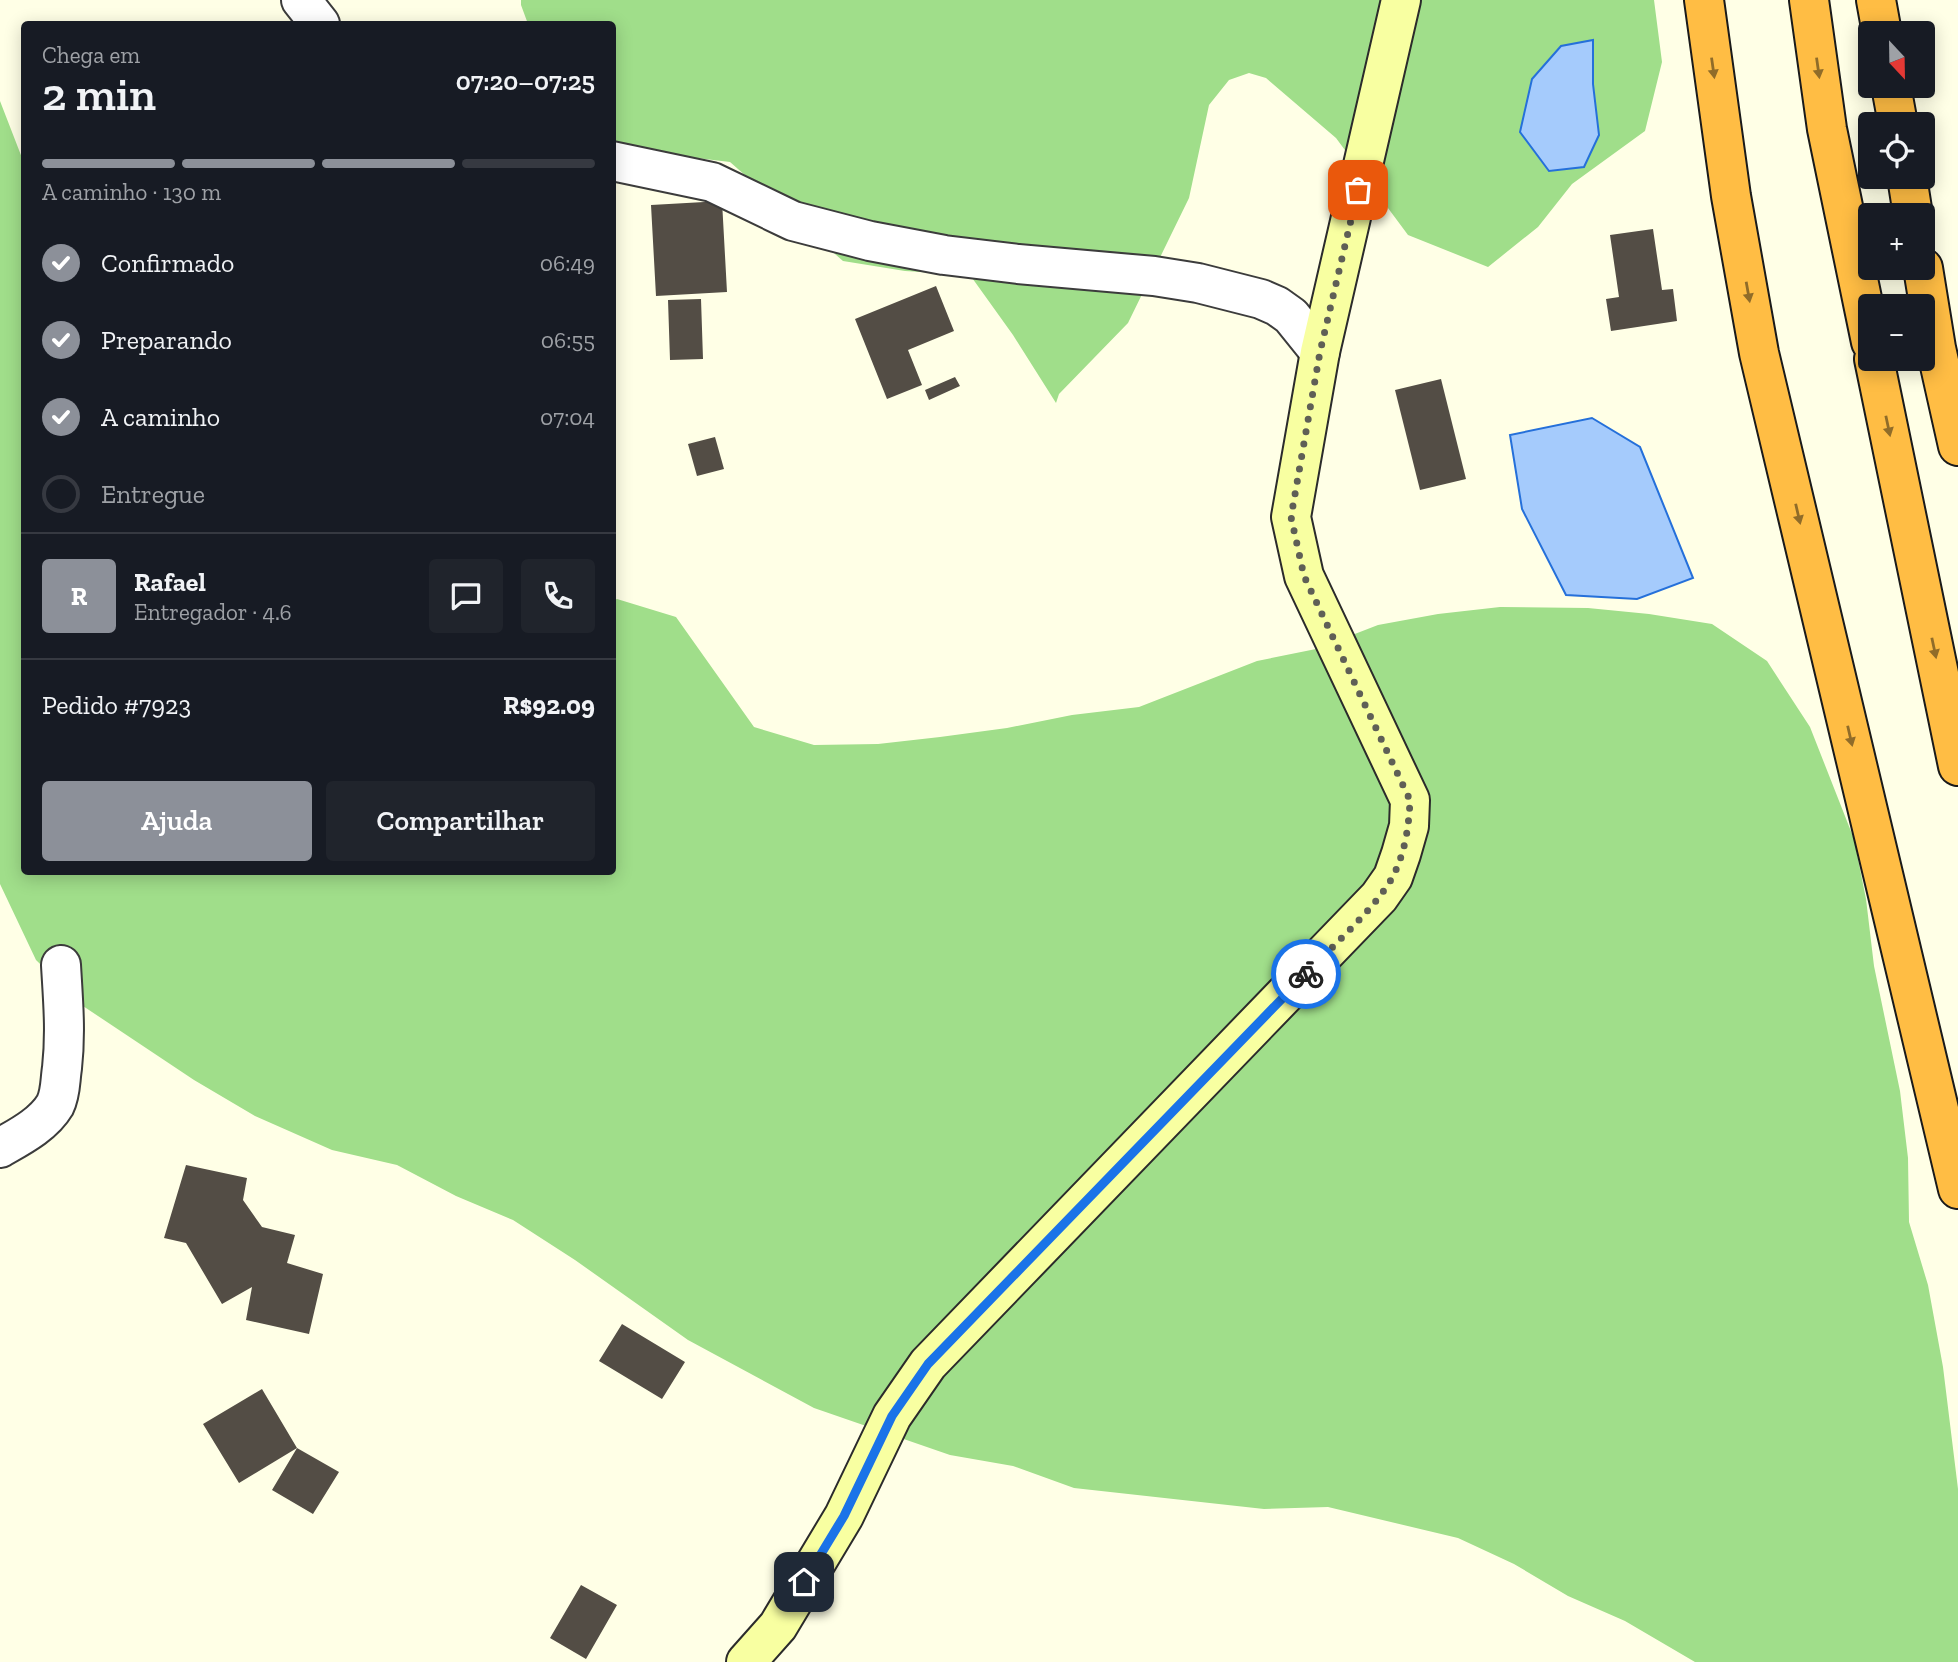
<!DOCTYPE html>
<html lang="pt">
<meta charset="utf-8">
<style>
body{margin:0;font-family:"Zilla Slab",serif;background:#20242c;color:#f1f3f6;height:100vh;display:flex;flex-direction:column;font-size:26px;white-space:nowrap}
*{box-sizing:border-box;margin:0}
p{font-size:23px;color:#9ea1a6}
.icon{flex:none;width:38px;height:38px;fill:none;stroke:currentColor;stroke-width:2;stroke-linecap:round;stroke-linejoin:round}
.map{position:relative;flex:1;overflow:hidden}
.side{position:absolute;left:21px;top:21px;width:595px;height:854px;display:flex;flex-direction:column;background:#171b24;border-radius:7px;box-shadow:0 4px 18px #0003}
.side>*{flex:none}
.needle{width:46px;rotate:158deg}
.tools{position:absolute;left:1858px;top:21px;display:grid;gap:14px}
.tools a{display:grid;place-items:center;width:77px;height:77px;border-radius:7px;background:#171b24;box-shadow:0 4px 18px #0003;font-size:35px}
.pin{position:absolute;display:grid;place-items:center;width:60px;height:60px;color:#fff;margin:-30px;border-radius:14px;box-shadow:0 4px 10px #0006}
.courier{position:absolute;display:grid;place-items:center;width:70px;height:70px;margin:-35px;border:5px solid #1a73e8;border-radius:50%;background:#fff;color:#222;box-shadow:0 2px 9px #0007}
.summary em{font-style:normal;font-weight:600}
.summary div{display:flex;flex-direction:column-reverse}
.summary{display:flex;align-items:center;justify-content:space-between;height:119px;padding:0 21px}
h1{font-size:46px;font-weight:600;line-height:52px}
.bar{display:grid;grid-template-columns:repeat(4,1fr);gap:10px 7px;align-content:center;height:84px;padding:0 21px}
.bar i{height:9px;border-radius:5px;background:#363941}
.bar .on{background:#8c9099}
.bar p{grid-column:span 4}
.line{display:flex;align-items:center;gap:18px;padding:0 21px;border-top:2px solid #363941}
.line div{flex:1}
.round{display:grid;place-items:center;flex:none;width:74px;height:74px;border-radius:7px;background:#20242c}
ol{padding:0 21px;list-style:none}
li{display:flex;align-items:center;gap:21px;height:77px}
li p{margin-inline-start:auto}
li .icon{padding:7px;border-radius:50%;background:#8c9099;color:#fff;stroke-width:4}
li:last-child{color:#9ea1a6}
li i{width:38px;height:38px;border:4px solid #363941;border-radius:50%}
.cta{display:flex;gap:14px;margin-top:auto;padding:14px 21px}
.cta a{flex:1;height:80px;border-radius:7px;background:#8c9099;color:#fff;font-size:28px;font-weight:600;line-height:80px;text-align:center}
.cta a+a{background:#20242c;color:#f1f3f6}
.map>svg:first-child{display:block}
.forest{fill:#a0de8a}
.water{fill:#a5cbfc;stroke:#2570da;stroke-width:2}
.building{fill:#534d45}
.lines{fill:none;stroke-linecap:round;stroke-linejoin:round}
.street-casing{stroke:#3c3c3c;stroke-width:42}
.secondary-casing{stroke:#2b2b2b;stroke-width:42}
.highway-casing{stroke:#1a1a1a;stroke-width:42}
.street{stroke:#fff;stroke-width:38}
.secondary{stroke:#f8ffa1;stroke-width:38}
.highway{stroke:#ffbd44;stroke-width:38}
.oneway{fill:#906c29}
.done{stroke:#5f5f56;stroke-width:7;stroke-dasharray:0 12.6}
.route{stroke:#1a73e8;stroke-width:9}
</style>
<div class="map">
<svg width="1958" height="1662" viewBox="0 0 1958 1662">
<rect width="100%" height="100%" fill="#ffffe6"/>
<!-- forest -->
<path class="forest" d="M521,0H1654L1662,62L1645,131L1572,184L1538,227L1488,267L1408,235L1336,138L1266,78L1249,73L1229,80L1209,105L1189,198L1128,323L1059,394L1056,403L1013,335L970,275L905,271L843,261L730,162L613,148L612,24H528L521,5Z
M0,101L24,163V872H612V601L617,599L676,617L754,727L814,745L878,744L940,737L1007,728L1072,715L1139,707L1257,661L1316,649L1378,625L1438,614L1500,607L1588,608L1649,614L1712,624L1767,661L1810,727L1854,839L1866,899L1874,966L1900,1091L1908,1158L1909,1222L1928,1285L1943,1367L1958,1489V1662H1695L1625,1621L1568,1596L1514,1564L1458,1538L1328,1507L1264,1509L1074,1488L1013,1466L950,1455L814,1408L688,1340L575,1260L513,1220L456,1196L397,1165L332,1150L255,1116L194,1080L83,1006L36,960L0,884Z"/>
<!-- water -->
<path class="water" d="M1593,40V84L1599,135L1584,167L1549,171L1520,132L1532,79L1561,46Z
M1592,418L1640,447L1693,578L1637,599L1566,595L1522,509L1510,435Z"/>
<!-- building -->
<path class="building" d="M722,201L727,292L656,296L651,205Z
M1653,229L1662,290L1673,289L1677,321L1611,331L1606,299L1619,297L1610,235Z
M936,286L954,331L908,350L922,385L887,399L855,319Z
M701,299L703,359L670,360L668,300Z
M955,377L960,386L929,400L925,390Z
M1441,379L1466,479L1420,490L1395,390Z
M715,437L724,469L697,476L688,444Z
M186,1165L247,1178L243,1200L262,1227L295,1235L287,1263L323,1274L309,1334L246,1320L252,1287L222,1304L186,1243L164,1238Z
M622,1324L685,1362L662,1399L599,1361Z
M262,1389L297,1448L339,1472L313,1514L272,1490L297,1448L239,1483L203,1424Z
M581,1585L617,1605L586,1659L550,1638Z"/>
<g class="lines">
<!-- street casing -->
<g class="street-casing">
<path id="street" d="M301,0L320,24
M612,161L712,182L793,221L870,241L944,255L1018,264L1154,276L1198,283L1261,299L1277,306L1291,316L1320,352
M0,1148C19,1137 43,1125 55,1105C61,1093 60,1080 62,1068C66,1032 63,1000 61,965"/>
</g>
<!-- secondary casing -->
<g class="secondary-casing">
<path id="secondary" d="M746,1662L778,1626L844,1516L892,1416L928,1364L1379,897L1393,877L1401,854L1409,826L1410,800L1304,576L1291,517L1320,352L1401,0"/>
</g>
<!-- highway casing -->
<g class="highway-casing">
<path id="highway" d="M1704,0L1731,196L1759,353L1958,1189
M1809,0L1827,129L1871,342
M1876,0L1882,33
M1891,86L1898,124
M1907,177L1913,215
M1923,268L1936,348L1958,446
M1874,359L1958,766"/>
</g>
<!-- street -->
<use href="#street" class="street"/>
<!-- secondary -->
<use href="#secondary" class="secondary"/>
<!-- highway -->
<use href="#highway" class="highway"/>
</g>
<!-- one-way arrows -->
<defs><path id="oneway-solid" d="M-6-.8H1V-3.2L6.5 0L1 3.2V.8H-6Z" transform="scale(1.75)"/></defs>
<g class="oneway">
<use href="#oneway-solid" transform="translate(1713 68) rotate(82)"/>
<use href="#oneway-solid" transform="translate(1818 68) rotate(82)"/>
<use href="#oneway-solid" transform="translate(1748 292) rotate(80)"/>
<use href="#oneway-solid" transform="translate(1888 426) rotate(78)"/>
<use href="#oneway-solid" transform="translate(1798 514) rotate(77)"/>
<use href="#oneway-solid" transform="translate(1934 648) rotate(78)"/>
<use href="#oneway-solid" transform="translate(1850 736) rotate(77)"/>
</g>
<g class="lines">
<!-- done -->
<path class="done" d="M1306,974C1332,946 1373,911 1392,878C1405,854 1409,826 1410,800L1304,576L1291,517L1320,352L1358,190"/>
<!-- route -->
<path class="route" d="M804,1582L844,1516L892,1416L928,1364L1306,974"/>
</g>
</svg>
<div class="tools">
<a><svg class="needle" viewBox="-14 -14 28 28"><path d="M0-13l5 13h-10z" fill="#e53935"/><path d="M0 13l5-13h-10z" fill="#9ea1a6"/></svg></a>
<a><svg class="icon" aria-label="locate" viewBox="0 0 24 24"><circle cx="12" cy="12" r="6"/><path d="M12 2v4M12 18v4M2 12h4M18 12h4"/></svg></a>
<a>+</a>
<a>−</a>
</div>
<div class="pin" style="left:1358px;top:190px;background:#ea580c"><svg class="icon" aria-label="bag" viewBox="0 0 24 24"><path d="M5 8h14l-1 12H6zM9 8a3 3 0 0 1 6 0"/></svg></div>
<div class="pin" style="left:804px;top:1582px;background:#1f2937"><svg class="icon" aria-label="home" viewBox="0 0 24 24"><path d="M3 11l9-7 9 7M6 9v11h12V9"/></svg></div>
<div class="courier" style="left:1306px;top:974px"><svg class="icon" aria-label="bike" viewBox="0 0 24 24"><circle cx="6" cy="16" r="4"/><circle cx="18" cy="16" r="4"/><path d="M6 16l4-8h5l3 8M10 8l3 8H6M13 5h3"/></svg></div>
<section class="side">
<div class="summary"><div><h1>2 min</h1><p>Chega em</p></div><em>07:20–07:25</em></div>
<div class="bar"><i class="on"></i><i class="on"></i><i class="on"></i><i></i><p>A caminho · 130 m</p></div>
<ol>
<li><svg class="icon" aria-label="check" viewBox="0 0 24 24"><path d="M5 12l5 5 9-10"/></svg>Confirmado<p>06:49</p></li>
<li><svg class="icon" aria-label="check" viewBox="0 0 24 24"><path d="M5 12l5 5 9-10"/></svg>Preparando<p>06:55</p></li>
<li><svg class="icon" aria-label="check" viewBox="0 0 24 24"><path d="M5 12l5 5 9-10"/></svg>A caminho<p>07:04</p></li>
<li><i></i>Entregue</li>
</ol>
<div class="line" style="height:126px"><b class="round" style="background:#8c9099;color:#fff">R</b><div><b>Rafael</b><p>Entregador · 4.6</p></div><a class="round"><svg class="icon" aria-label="chat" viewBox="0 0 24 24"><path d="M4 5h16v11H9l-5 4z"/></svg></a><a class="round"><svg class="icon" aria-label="phone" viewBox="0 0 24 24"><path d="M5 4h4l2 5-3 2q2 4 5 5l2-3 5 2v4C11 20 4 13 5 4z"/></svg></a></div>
<div class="line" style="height:91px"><div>Pedido #7923</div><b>R$92.09</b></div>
<div class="cta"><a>Ajuda</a><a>Compartilhar</a></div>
</section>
</div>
